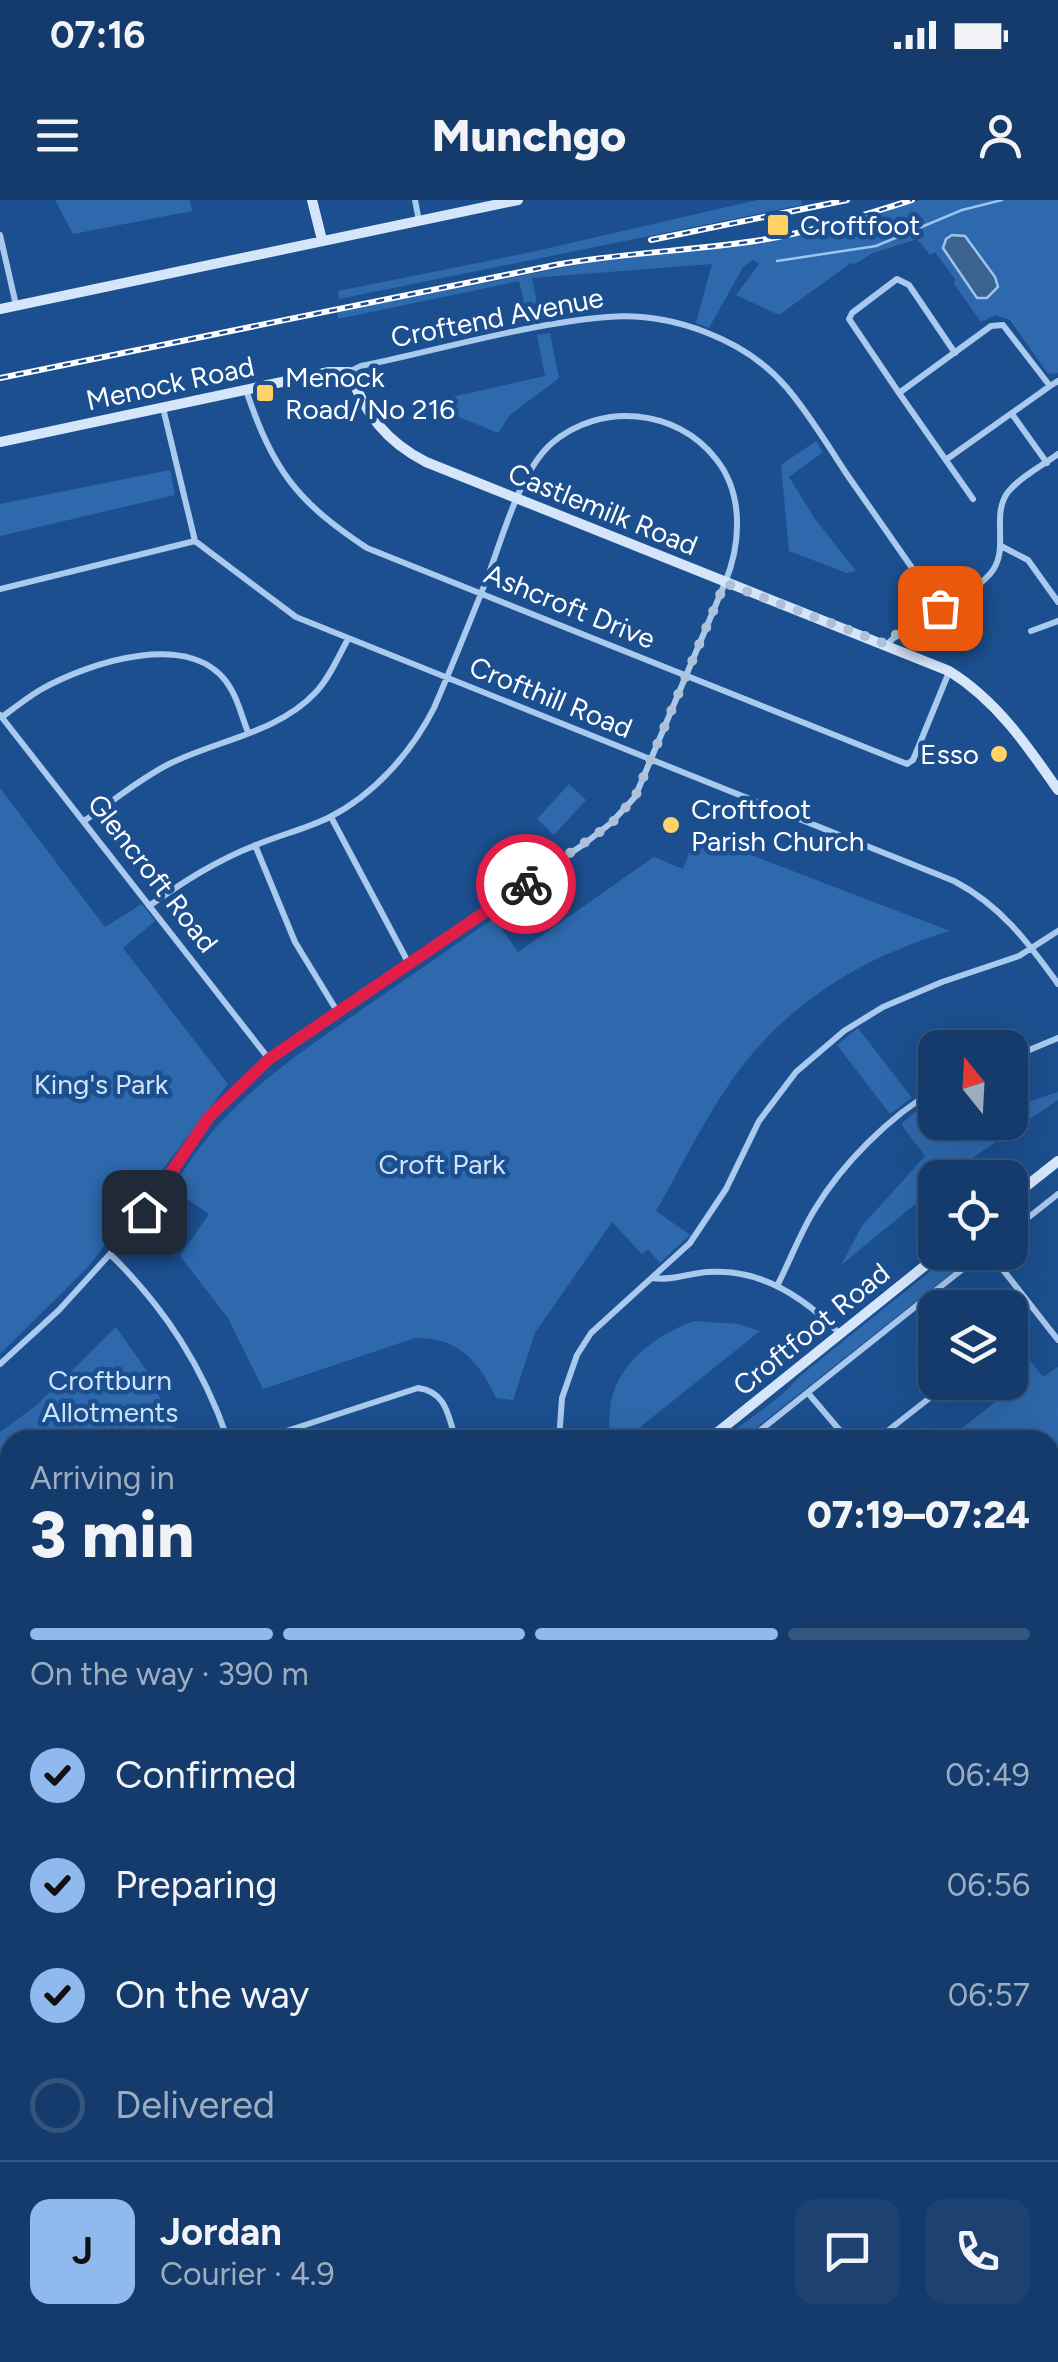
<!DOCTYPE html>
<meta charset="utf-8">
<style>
body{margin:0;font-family:Figtree,sans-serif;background:#1d4271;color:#f1f3f6;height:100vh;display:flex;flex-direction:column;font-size:38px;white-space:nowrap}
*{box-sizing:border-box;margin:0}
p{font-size:32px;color:#9dadc1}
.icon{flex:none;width:55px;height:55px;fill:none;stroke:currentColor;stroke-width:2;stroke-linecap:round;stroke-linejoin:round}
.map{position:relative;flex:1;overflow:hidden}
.side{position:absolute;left:0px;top:1230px;width:1060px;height:932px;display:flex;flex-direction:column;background:#143b6b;border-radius:30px 30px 0 0;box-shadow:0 10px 40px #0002,0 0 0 2px #33557e}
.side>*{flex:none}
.needle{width:65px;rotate:342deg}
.fabs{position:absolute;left:918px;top:830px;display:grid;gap:20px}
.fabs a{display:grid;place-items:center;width:110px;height:110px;border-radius:20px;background:#143b6b;box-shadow:0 10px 40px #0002,0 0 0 2px #33557e;font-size:50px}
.pin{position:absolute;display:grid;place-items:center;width:85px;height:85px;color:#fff;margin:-42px;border-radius:20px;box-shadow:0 5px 15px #0006}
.courier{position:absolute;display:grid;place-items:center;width:100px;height:100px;margin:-50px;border:8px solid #e11d48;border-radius:50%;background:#fff;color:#222;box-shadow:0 2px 12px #0007}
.headline em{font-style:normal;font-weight:800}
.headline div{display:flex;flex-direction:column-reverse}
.headline{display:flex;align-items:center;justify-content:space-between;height:170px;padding:0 30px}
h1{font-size:65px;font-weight:800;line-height:75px}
.bar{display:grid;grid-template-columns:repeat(4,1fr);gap:15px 10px;align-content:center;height:120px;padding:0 30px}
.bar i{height:12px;border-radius:8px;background:#33557e}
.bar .current{background:#90b9f0}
.bar p{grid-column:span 4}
.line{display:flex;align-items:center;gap:25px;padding:0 30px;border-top:2px solid #33557e}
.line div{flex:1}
.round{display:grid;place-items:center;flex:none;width:105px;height:105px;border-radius:20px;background:#1d4271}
ol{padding:0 30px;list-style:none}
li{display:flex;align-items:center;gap:30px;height:110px}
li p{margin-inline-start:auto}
li .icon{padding:10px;border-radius:50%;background:#90b9f0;color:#111;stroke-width:4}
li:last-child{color:#9dadc1}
li i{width:55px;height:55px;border:5px solid #33557e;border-radius:50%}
.status{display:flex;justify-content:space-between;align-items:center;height:70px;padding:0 50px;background:#143b6b;direction:ltr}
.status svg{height:28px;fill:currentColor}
header{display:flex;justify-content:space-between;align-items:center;height:130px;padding:0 30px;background:#143b6b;font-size:45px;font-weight:800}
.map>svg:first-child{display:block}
.green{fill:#2e69ad}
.water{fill:#3c6290;stroke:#9cc4f0;stroke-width:2.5}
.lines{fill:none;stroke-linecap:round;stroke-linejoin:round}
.stream{stroke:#9cc4f0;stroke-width:2.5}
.street{stroke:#a9c9ee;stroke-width:6}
.secondary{stroke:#d6e6fa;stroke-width:10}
.rail-casing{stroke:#fff;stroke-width:6}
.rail{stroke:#1b4f8f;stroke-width:2.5;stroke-dasharray:8;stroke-linecap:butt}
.done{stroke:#afc1d8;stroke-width:10;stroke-dasharray:0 18}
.route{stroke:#e11d48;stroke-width:12}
.poi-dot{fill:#ffd166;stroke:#1b4f8f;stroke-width:4}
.labels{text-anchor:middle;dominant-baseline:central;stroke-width:9;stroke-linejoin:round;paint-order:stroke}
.poi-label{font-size:28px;fill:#fff;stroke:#1b4f8f;text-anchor:start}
.street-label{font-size:28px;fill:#fff;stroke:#1b4f8f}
.park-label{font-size:28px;fill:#cfe3fa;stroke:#1b4f8f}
</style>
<div class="status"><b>07:16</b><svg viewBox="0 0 49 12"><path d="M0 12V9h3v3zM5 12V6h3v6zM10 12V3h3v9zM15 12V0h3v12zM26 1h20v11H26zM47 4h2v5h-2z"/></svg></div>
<header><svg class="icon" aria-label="menu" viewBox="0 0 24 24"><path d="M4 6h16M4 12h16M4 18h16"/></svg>Munchgo<svg class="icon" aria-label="person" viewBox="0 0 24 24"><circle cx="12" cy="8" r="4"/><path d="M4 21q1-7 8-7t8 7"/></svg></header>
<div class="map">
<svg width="1058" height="2162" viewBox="0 0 1058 2162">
<rect width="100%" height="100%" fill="#1b4f8f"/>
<!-- green -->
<path class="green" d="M55,0H190L192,11L73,34Z
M757,0H801L802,5L339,99L338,91L527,53Z
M920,0H1058V173L1048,174L1010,120L995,115L981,122L954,84L955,79L935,52L930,55L917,39L873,53L855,64L851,63L779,115L736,95L759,64L753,60L743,67L709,128L696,123L712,64L532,78L541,122L529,124L519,81L338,119L337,112L586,63L780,39L831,29Z
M550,133L559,178L510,215L498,233L425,203L545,176L537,135Z
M816,241L823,252L789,277L815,319L856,371L847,373L789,351L781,265Z
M170,270L175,295L0,336V304Z
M569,584L586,600L554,635L537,619Z
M0,588L105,727L142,704L155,721L123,748L228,884L88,1067L0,1154Z
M696,634L950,731C873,754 805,792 752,854C713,900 686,959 656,1011L690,1035L660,1063L648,1049L642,1054L612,1022L535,1133L513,1200L496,1198C480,1162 457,1136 415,1138L263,1189L228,1118L180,1056L209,1014L173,989C216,910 283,864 354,815C401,782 448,750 494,718L518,752L654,657L683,669Z
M858,828L912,898L890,914L837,845Z
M1058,892V900L965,963L976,977L935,978V988L841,1065L862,1026L925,956L901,924L920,908L947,942L981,923L1010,922V908Z
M953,1053H977L741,1240H721C748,1218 777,1203 800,1176Z
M694,1121L739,1124L760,1131L624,1240H611C600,1179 641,1141 694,1121Z
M116,1127L147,1171L180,1240H10V1364L0,1367V1232L37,1205Z
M1018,1145L1043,1177L1058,1167V1341L1050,1351V1240H947L1017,1185L1010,1175V1152Z
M10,2050V2152L97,2153L99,2162H0V2063Z
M1058,2098V2162H975L988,2153L1050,2152V2109Z
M359,2152L470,2153L479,2161L348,2162Z"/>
<!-- water -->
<path class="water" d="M952,35L965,36L995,77L998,87L987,98H977L943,48L946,39Z"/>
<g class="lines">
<!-- stream -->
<path class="stream" d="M777,61L876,46L962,10L1002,0"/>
<!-- street -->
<path class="street" d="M415,0L419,21
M0,35L16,105
M349,172L361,166C439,150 530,123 608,117C671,112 746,139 787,188C810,215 828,246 848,276C879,320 909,364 940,408
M1050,186L1058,181
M246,190C273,270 296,301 367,348L907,564L913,560L949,472
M899,193L849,119L852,113L897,79L909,85L955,153
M163,208L195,341L296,417L954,681C1000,705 1028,742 1058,784
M1012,214L1047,263
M947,259L1050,186L1003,125L991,126L899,193L973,299
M1001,346L1028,360L1058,402
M0,389L195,341
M1031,431L1058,421
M886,445C916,415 962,405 990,374C1011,350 990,316 1008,292C1020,277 1042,266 1058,254
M0,515L269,859
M2,517C14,508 27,498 40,490C87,463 196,426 231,489C239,502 242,518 248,532
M331,617L409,764
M84,621C112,602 139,579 169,564C217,540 278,533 316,492C330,477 338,457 348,439
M255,645L295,742L337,811
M1010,858L1058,838
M1010,1032L1058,994
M989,1052L1058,1140
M110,1054C165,1108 203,1167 228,1240
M653,1078C671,1081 690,1073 708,1072C760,1068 804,1097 839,1133
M777,1086C790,1061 800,1033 815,1009C842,964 890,916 935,890
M919,1104L935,1124
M0,1164L59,1110L110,1054L160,990L209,917L269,859L584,644L611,623L635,597L725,383C741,344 744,294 716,259C676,208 600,202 552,243C519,272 502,340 486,381C469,424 452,466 434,508C411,553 374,595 328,618C305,629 280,635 256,645C217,660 183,682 149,706
M808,1193L848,1240
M259,1240L418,1188C447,1192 448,1216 456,1240
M559,1240L562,1198L577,1155L591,1133L690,1043L726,989L759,921L796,872L844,831L883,807L942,782L1019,756L1058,731
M748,1240L984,1052
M876,1240L950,1182
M0,1419L10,1416
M0,1548L10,1545
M1050,1577L1058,1579
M1050,1611L1058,1592
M0,1650L10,1646
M1050,1662L1056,1681L1050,1683
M0,1679L10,1696
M0,1783L10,1804
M0,1946L10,1943
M1050,2022L1058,2028
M0,2057L10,2044
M875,2152L881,2162
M164,2162L165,2152
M269,2162L276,2152"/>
<!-- secondary -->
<path class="secondary" d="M312,0L322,40
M0,109L518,0
M0,242L329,172H349C366,214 385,241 426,262L949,471C996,500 1027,545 1058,590
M1010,999L1058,961
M708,1240L942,1052
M1050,1430L1058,1420
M0,1519L10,1515
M0,1719L10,1736
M0,1742L10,1759
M1050,1854L1058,1858
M1050,1943L1058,1936
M108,2152L109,2162
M121,2152L122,2162
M698,2162L713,2152"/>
<!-- rail casing -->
<g class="rail-casing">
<path id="rail" d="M651,40L847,0
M0,178L555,65C621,53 688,51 755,41C808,33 861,16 912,0"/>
</g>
<!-- rail -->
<use href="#rail" class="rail"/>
</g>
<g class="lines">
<!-- done -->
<path class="done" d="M526,684L611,624L635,597L725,383L886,444L902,429L940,408"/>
<!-- route -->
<path class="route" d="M144,1012L209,917L269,859L526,684"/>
</g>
<!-- markers -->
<g class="poi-dot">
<rect x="766" y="13" width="24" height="24" rx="5"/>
<rect x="255" y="183" width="20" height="20" rx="5"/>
<circle cx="999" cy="554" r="10"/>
<circle cx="671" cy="625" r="10"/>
</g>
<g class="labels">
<!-- poi labels -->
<g class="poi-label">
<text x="800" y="25">Croftfoot</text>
<text x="285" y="177">Menock<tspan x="285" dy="32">Road/ No 216</tspan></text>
<text x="979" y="554" text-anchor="end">Esso</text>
<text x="691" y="609">Croftfoot<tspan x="691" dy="32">Parish Church</tspan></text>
</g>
<!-- street labels -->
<g class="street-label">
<text transform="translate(497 117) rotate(-11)">Croftend Avenue</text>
<text transform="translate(170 183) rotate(-12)">Menock Road</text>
<text transform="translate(603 309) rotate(22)">Castlemilk Road</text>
<text transform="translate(570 406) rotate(22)">Ashcroft Drive</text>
<text transform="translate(551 497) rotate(22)">Crofthill Road</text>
<text transform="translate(153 673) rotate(52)">Glencroft Road</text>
<text transform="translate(811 1129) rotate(-39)">Croftfoot Road</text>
</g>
<!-- park labels -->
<g class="park-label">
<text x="101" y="884">King's Park</text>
<text x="442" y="964">Croft Park</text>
<text x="110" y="1180">Croftburn<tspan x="110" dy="32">Allotments</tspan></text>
</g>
</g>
</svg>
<div class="fabs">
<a><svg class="needle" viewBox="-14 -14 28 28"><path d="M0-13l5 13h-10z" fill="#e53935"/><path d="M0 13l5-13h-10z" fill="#9dadc1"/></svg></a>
<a><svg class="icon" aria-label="locate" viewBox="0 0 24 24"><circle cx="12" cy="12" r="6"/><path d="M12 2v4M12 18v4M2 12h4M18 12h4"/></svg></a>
<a><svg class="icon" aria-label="layers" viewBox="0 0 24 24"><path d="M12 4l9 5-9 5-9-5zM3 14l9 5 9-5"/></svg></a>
</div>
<div class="pin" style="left:940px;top:408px;background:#ea580c"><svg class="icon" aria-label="bag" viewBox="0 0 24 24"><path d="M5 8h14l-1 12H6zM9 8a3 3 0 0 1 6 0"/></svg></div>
<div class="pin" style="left:144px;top:1012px;background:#1f2937"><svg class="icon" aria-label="home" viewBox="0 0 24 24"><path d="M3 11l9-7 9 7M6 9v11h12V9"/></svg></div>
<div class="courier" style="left:526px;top:684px"><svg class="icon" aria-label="bike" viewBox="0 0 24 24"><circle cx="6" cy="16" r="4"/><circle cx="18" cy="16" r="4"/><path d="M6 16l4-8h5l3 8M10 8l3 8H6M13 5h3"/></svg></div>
<section class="side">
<div class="headline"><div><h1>3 min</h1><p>Arriving in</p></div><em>07:19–07:24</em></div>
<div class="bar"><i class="current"></i><i class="current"></i><i class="current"></i><i></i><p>On the way · 390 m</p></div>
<ol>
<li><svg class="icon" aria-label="check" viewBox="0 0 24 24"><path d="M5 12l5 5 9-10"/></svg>Confirmed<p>06:49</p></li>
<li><svg class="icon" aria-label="check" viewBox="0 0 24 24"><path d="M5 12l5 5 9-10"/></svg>Preparing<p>06:56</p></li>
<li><svg class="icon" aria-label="check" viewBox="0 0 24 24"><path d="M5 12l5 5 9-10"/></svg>On the way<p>06:57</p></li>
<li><i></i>Delivered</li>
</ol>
<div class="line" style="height:180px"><b class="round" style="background:#90b9f0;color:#111">J</b><div><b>Jordan</b><p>Courier · 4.9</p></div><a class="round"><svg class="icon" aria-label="chat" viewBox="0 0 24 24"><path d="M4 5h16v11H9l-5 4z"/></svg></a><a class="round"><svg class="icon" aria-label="phone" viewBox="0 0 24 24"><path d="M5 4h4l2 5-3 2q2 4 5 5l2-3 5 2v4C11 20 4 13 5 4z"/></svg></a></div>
</section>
</div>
